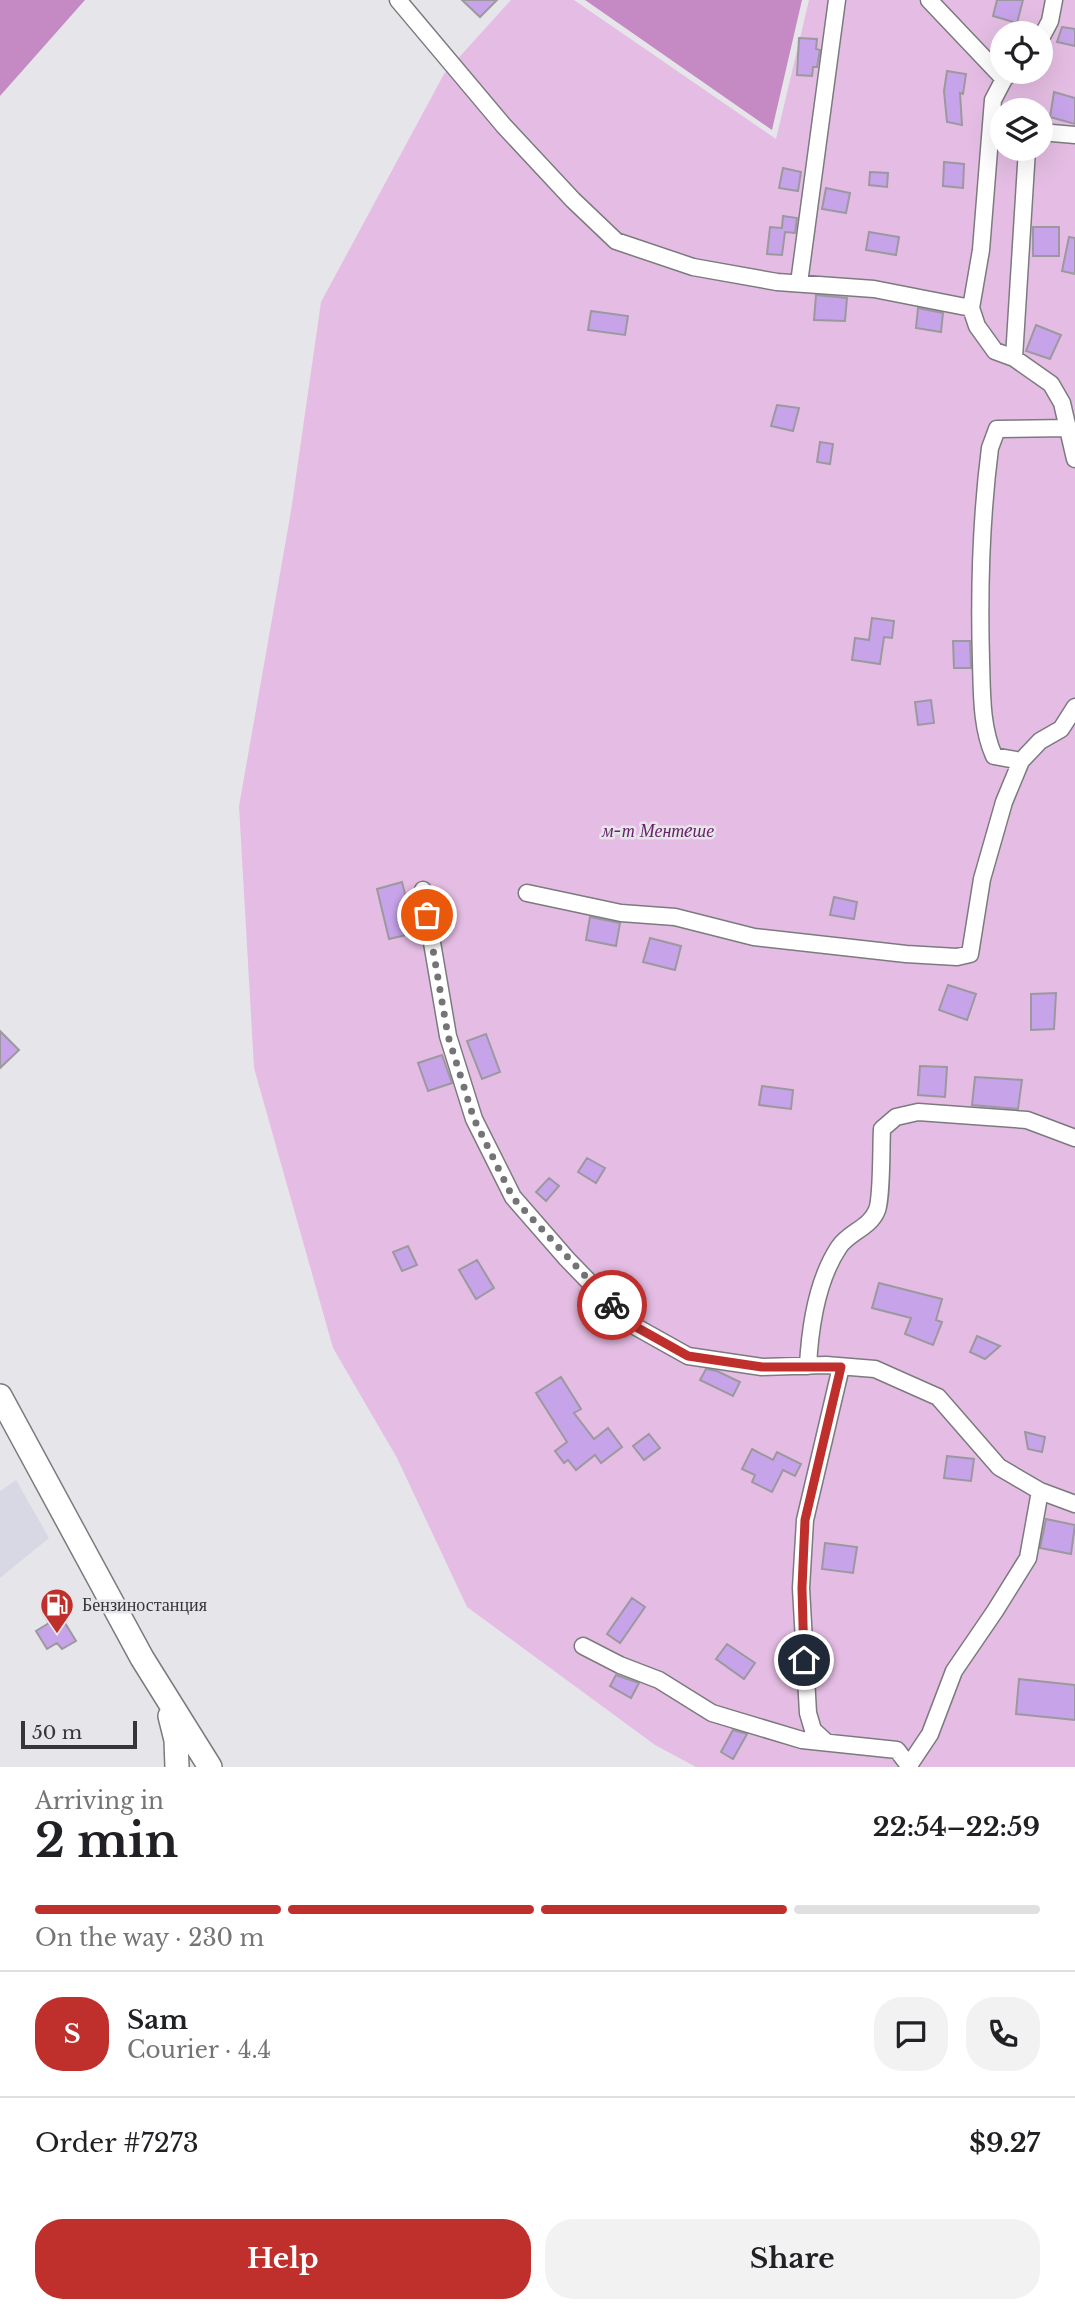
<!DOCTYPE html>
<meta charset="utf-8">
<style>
body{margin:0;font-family:"Libre Baskerville",serif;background:#f2f2f2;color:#202124;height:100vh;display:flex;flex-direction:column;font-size:26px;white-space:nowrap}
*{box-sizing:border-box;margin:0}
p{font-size:23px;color:#757577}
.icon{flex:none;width:38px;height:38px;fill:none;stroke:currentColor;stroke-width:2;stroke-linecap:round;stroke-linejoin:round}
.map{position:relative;height:1767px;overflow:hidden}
.details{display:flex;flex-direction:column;background:#fff;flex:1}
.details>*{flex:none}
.buttons{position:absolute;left:990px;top:21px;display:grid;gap:14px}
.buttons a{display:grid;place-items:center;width:63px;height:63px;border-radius:50%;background:#fff;box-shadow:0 7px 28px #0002;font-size:35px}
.scale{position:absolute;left:21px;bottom:18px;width:116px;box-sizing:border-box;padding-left:7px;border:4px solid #363638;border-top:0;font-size:19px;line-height:24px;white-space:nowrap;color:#363638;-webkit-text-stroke:5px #e6e6ea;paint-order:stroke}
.pin{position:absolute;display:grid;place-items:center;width:60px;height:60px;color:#fff;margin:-30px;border:4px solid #fff;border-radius:50%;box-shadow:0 2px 7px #0007}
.courier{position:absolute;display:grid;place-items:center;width:70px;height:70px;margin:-35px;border:5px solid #bf302d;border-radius:50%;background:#fff;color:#222;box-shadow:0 2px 9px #0007}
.headline em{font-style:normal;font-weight:700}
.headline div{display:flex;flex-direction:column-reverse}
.headline{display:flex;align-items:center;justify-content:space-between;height:119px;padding:0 35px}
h1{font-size:46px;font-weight:700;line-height:52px}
.bar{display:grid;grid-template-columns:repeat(4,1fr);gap:10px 7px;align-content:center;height:84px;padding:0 35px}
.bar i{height:9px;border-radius:5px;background:#e0e0e0}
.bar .current{background:#bf302d}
.bar p{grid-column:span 4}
.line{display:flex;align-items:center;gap:18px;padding:0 35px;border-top:2px solid #e0e0e0}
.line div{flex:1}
.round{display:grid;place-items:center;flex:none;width:74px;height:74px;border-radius:28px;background:#f2f2f2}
.button{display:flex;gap:14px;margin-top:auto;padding:14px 35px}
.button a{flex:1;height:80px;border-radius:28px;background:#bf302d;color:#fff;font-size:28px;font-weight:700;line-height:80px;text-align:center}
.button a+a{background:#f2f2f2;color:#202124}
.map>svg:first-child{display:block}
.built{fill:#d8d8e4}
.green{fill:#e5bde4;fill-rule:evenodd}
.forest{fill:#c58ac4}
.building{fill:#c7a3e9;stroke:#9b999d;stroke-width:2}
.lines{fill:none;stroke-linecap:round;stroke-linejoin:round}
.street-casing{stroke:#7b7b7f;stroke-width:19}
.secondary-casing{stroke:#7b7b7f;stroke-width:26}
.street{stroke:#fff;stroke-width:16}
.secondary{stroke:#fff;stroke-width:23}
.done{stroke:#747476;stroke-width:7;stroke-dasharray:0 12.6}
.route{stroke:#bf302d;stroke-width:9}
.labels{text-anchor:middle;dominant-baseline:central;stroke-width:5;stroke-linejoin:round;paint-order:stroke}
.park-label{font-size:18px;font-style:italic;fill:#69226a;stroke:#e6e6ea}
.poi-label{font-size:18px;fill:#363638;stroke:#e6e6ea;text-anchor:start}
</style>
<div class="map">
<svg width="1075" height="1767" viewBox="0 0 1075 1767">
<rect width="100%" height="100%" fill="#e6e6ea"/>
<!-- built -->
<path class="built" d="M16,1480L49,1538L0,1578V1491Z"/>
<!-- green -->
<path class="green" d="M511,0H574L776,139L809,0H1075V1767H696L655,1745L467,1607L397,1458L333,1348L254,1068L239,806L291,511L321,302L444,74ZM1003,33H1041V72H1003ZM1003,110H1041V149H1003Z"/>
<!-- forest -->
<path class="forest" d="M0,0H85L0,96Z
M585,0H802L772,130Z"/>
<!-- building -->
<path class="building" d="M462,0H497L480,17Z
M997,0H1023L1017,23L993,16Z
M1062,27L1075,29V46L1057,42Z
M799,38L817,39L816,49L820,50L817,67H813L812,76L797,75Z
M947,71L966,74L963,94L960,93L962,125L947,122L944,91Z
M1054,92L1075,98V124L1050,117Z
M944,162L964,164L963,188L943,186Z
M783,168L801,172L798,191L779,188Z
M870,172L888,173L887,187L869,185Z
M826,188L850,193L846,213L822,209Z
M783,216L797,218L795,233L785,232L782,255L767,254L770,227L782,228Z
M1033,227H1059V256H1033Z
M869,232L899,237L896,255L866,250Z
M1069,237L1075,238V274L1062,271Z
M816,295L847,298L845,321L814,320Z
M918,308L943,313L941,332L916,328Z
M591,311L628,316L625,335L588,330Z
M1036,325L1061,335L1050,359L1026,351Z
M777,405L799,408L793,431L771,426Z
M820,442L833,444L830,464L817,462Z
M872,618L894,621L892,638L884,637L880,664L852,660L855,638L869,640Z
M953,641H970L971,668H954Z
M931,700L934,723L918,725L915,702Z
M402,882L415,933L389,939L377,889Z
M834,897L857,902L854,919L830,915Z
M590,917L620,923L616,946L586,940Z
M650,938L681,946L675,970L643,962Z
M948,985L976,994L967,1020L939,1010Z
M1056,993L1054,1029L1031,1030V994Z
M0,1031L19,1050L0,1068Z
M486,1034L500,1072L482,1079L467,1041Z
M442,1055L452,1083L428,1091L418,1063Z
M920,1066L947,1067L945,1097L918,1095Z
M975,1077L1022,1080L1018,1109L972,1105Z
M762,1086L793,1090L791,1109L759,1105Z
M587,1158L605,1168L596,1183L578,1172Z
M549,1178L559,1186L546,1201L536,1192Z
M408,1246L417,1265L402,1271L393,1252Z
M477,1260L494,1288L476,1299L459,1270Z
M879,1283L942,1299L936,1320L942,1322L933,1345L905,1334L911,1318L872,1308Z
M977,1336L1000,1346L985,1359L970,1352Z
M706,1369L717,1371L740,1382L733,1396L700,1380Z
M561,1377L581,1409L574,1413L594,1439L608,1428L622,1447L601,1463L595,1455L576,1470L568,1460L564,1463L555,1451L567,1442L536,1393Z
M1025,1432L1045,1437L1042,1452L1028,1449Z
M649,1434L660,1448L644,1460L633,1446Z
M752,1449L773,1460L777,1452L801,1464L795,1476L783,1470L772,1492L752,1482L755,1475L742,1469Z
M947,1456L974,1459L971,1481L944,1478Z
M1046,1519L1075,1525L1071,1554L1040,1548Z
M825,1543L857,1547L853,1573L822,1569Z
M632,1598L645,1607L620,1643L607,1634Z
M54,1605L76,1641L62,1649L57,1643L47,1649L36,1631L49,1623L42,1612Z
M727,1644L755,1663L744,1679L716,1659Z
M616,1675L639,1683L631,1698L610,1686Z
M1019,1679L1075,1685V1720L1016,1714Z
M733,1730L747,1734L733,1759L721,1752Z"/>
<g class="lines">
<!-- street casing -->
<g class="street-casing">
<path id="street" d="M398,0L504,126L573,200L616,241L693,267L777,282L874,289L971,308
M929,0L1004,79
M1041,38L1050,21L1054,0
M1011,72L1004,79L993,100L981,250L971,308L977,326L995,351L1014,358L1051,384L1062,403L1075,459
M1041,132L1075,135
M799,283L837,0
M1014,358L1027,149
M1021,761L994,756C981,727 982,693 981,661C979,591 981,518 990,448L997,429L1069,428
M423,890L448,1036L474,1119L513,1197L567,1259L629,1323L688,1356L762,1367L826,1365L875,1369L938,1397L999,1467L1040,1491L1075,1504
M527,893L621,913L675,917L754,937L906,954L957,957L970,954L982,879L1004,802L1021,761L1040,741L1061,729L1075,707
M808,1366C810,1327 817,1280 839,1247C849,1232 870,1228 877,1210C882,1197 881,1147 882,1129L896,1117L918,1112L1027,1120L1075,1138
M583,1646L620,1665L659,1680L712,1713L802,1740L897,1750L910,1767
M826,1742L813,1730L808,1713L801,1588L805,1520L841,1367
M910,1764L930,1734L954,1671L995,1611L1028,1558L1040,1491"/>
</g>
<!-- secondary casing -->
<g class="secondary-casing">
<path id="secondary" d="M0,1396L142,1658L210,1767
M170,1716L176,1740L177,1767"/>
</g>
<!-- street -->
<use href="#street" class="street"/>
<!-- secondary -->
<use href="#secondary" class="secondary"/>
</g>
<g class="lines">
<!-- done -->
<path class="done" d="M427,915L448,1036L474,1119L513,1198L612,1305"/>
<!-- route -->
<path class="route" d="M612,1305L629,1323L688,1356L762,1367H841L805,1520L802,1588L804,1660"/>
</g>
<!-- icons -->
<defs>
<g id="fuel-pin" transform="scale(1.75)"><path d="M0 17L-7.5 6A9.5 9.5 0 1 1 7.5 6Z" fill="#bf302d" stroke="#e6e6ea"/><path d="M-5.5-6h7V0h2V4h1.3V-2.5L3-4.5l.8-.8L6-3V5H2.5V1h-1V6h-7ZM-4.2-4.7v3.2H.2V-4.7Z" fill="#fff"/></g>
</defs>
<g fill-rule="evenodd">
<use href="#fuel-pin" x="57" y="1605"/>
</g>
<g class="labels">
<!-- park labels -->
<g class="park-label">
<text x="658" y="831">м-т Ментeше</text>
</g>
<!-- poi labels -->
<g class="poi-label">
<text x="82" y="1605">Бензиностанция</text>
</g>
</g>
</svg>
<div class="buttons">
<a><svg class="icon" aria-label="locate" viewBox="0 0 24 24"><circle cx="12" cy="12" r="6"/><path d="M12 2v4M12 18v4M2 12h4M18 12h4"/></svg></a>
<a><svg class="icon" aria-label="layers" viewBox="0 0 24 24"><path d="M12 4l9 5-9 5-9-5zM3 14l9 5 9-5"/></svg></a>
</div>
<div class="scale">50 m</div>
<div class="pin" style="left:427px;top:915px;background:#ea580c"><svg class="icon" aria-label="bag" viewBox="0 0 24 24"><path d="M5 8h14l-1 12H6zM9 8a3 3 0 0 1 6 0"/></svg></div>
<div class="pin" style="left:804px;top:1660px;background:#1f2937"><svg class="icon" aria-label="home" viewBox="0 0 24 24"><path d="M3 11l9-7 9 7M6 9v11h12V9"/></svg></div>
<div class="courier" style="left:612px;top:1305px"><svg class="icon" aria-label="bike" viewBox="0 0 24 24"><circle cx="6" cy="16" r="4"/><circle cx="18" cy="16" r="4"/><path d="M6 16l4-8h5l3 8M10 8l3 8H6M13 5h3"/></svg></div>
</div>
<section class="details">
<div class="headline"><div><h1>2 min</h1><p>Arriving in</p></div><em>22:54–22:59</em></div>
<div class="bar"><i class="current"></i><i class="current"></i><i class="current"></i><i></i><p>On the way · 230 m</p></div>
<div class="line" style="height:126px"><b class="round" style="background:#bf302d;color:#fff">S</b><div><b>Sam</b><p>Courier · 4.4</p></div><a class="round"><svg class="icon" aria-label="chat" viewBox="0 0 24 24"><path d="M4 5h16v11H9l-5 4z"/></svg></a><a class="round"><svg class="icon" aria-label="phone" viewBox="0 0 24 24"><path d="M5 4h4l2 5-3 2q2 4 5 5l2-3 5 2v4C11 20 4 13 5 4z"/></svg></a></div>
<div class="line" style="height:91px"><div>Order #7273</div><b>$9.27</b></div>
<div class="button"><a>Help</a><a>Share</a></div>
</section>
